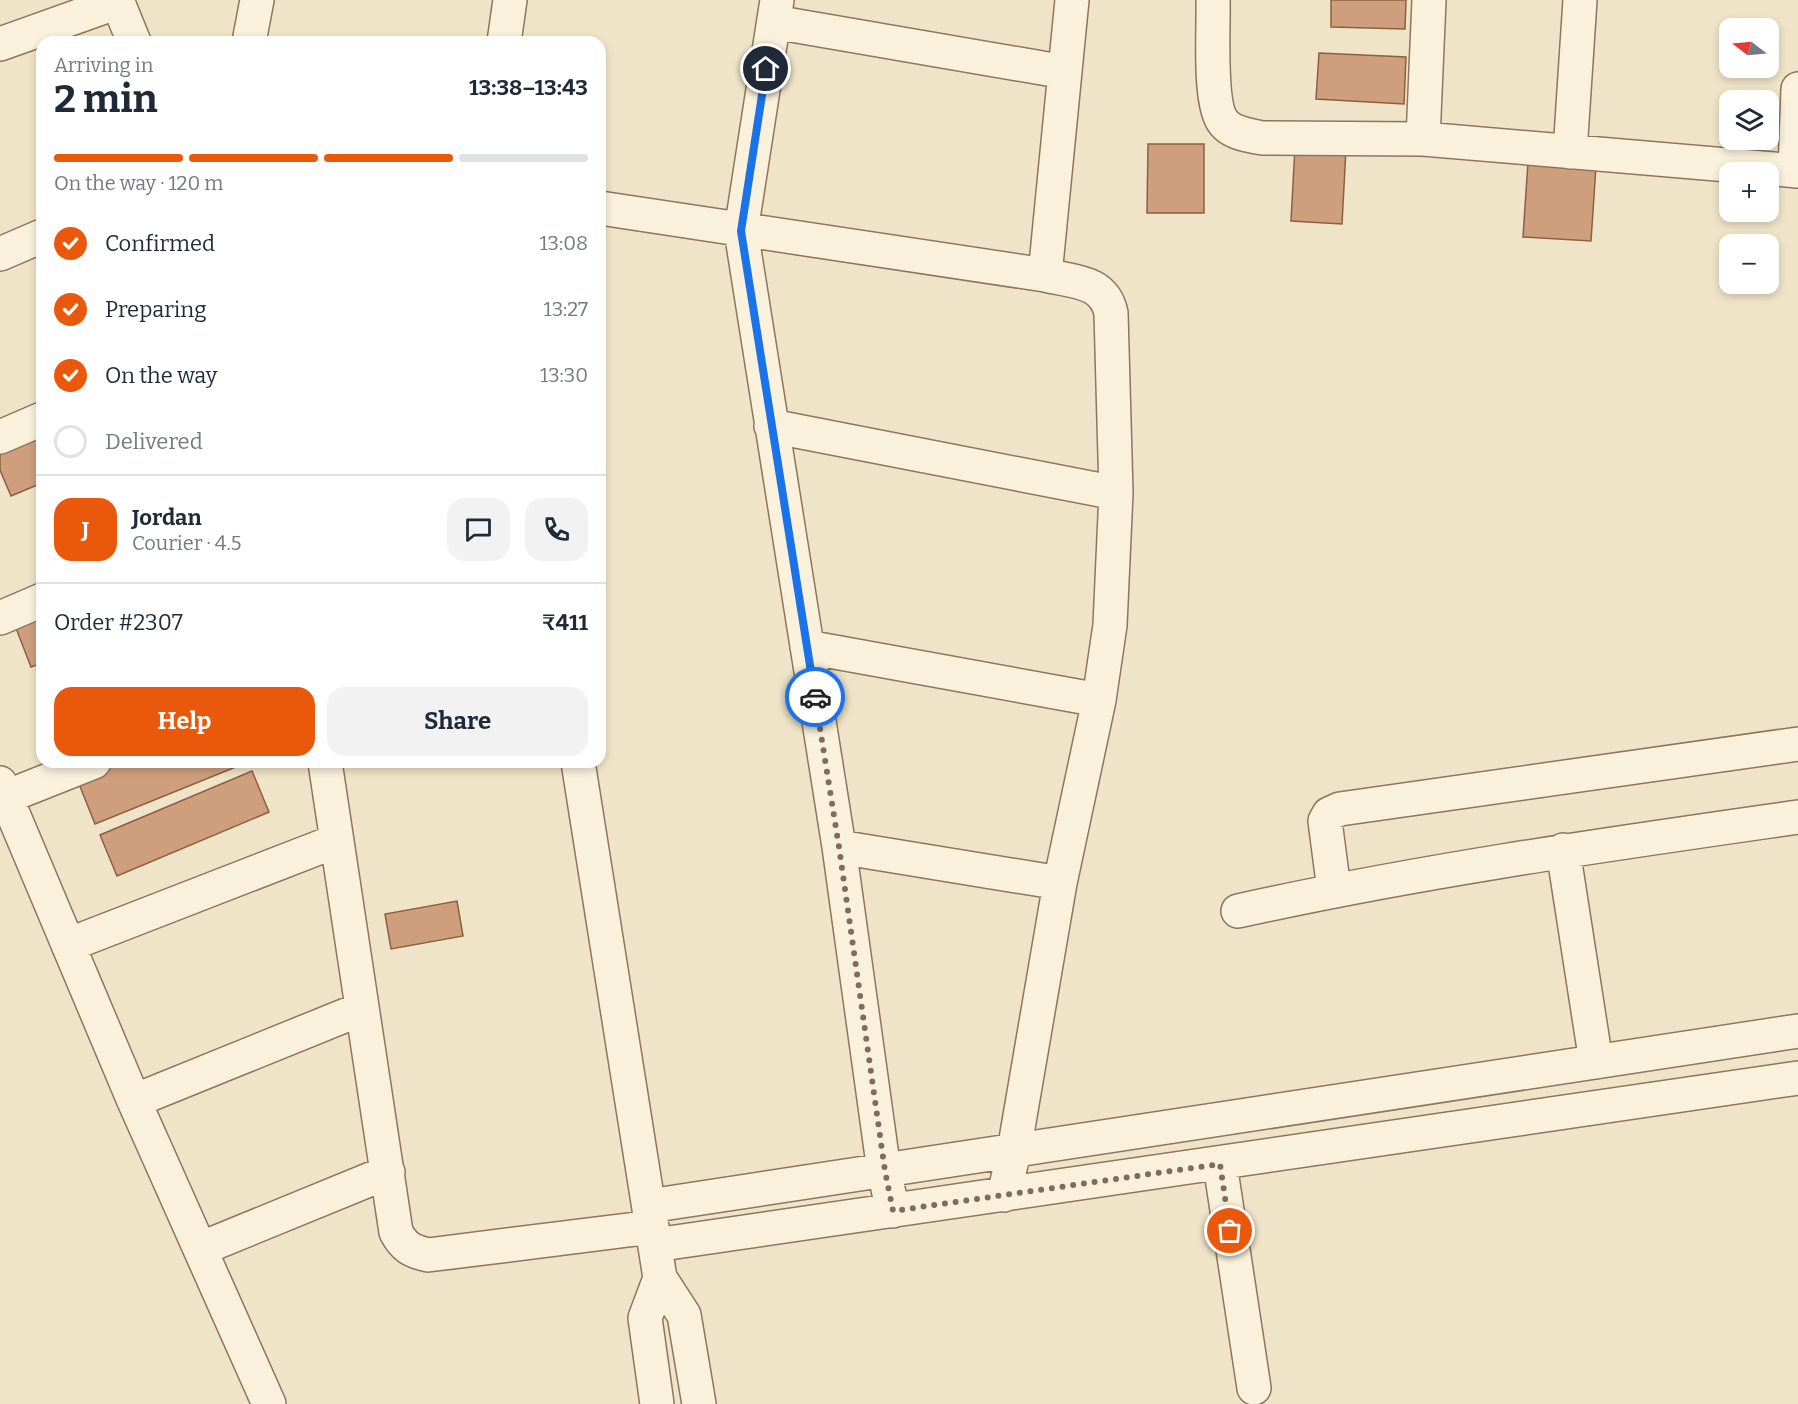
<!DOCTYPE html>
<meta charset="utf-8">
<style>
body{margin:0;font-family:Bitter,serif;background:#f2f2f3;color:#1f2937;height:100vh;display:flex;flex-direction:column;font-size:22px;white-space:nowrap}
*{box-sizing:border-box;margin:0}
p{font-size:20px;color:#747a83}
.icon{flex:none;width:33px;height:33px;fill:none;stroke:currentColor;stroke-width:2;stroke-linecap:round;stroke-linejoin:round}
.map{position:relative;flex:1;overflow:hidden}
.details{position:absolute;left:36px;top:36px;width:570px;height:732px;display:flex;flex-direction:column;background:#fff;border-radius:18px;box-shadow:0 3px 9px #0003}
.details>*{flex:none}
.needle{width:39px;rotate:286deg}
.tools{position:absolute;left:1719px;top:18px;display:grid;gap:12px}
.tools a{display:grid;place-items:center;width:60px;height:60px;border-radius:12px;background:#fff;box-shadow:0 3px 9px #0003;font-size:30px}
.pin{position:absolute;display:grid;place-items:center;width:51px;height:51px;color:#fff;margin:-26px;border:3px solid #fff;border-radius:50%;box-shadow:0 2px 6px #0007}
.courier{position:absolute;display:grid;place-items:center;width:60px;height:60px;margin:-30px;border:4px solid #1a73e8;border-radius:50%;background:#fff;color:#222;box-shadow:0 2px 8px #0007}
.head em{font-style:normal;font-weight:700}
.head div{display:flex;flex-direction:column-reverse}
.head{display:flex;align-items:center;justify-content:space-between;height:102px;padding:0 18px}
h1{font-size:39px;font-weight:700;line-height:45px}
.bar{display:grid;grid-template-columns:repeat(4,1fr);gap:9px 6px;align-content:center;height:72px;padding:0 18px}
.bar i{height:8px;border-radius:4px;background:#e0e1e3}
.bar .on{background:#ea580c}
.bar p{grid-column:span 4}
.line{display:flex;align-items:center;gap:15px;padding:0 18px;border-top:2px solid #e0e1e3}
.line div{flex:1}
.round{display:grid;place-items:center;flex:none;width:63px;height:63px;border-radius:18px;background:#f2f2f3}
ol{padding:0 18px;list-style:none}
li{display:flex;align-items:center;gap:18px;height:66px}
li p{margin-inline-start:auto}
li .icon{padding:6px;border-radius:50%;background:#ea580c;color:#fff;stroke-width:4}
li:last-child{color:#747a83}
li i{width:33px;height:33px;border:3px solid #e0e1e3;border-radius:50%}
.cta{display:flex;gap:12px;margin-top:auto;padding:12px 18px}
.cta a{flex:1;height:69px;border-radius:18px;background:#ea580c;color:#fff;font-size:24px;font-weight:700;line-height:69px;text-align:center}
.cta a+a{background:#f2f2f3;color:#1f2937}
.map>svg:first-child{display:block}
.building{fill:#cf9f7d;stroke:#8d5f41;stroke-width:1.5}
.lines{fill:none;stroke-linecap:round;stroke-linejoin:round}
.minor-casing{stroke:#8d765c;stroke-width:36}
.minor{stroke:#faf1dc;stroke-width:33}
.done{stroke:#7c6e5b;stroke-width:6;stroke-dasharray:0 10.8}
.route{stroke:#1a73e8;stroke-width:8}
</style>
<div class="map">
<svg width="1798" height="1404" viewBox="0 0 1798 1404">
<rect width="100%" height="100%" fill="#f0e4c8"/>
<!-- building -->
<path class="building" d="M1331,0H1406L1405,29L1331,27Z
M1319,53L1406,57L1404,104L1316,99Z
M1148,144H1204V213H1147Z
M1295,147L1346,149L1342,224L1291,221Z
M1528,162L1596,166L1591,241L1523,237Z
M42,434V483L11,496L0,470V451Z
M42,612V663L31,667L14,623Z
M121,762H248L95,824L77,779Z
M252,771L269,812L117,876L100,835Z
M457,901L463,936L391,949L385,914Z"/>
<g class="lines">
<!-- minor casing -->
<g class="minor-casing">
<path id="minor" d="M117,0L134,42
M777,0L741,231L839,847L884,1171L893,1211
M1213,0C1214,27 1208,105 1224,123C1233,134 1249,135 1262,138L1423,139L1798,171
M774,22L1065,72
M249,42L257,0
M504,42L510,0
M0,44L118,2
M1423,139L1429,0
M1570,152L1580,0
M1795,171L1798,89
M600,208L1045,275C1073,282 1104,280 1111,313L1116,493L1110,625L1099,700L1060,883L1014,1151L1004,1195
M0,254L42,236
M1045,275L1072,0
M771,426L1116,493
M0,437L42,419
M0,618L42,600
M807,647L1099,700
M325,762L396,1232C404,1247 411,1251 428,1255L652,1227
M578,762L660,1278L684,1315L699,1404
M0,783L134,1101L269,1404
M6,797L94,762
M839,847L1060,883
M1563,850L1596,1062
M1334,890L1325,821L1329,814L1340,809L1798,744
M1238,911C1423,870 1610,844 1798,817
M68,945L336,841
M134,1101L361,1009
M1220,1164L1254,1388
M649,1206L1798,1031
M655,1245L1798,1078
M200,1249L388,1172
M657,1404L645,1318L660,1278"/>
</g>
<!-- minor -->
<use href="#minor" class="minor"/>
</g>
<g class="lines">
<!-- done -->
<path class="done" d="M815,697L839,847L885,1171L893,1211L1220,1164L1230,1231"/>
<!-- route -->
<path class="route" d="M766,69L741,231L815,697"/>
</g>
</svg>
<div class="tools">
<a><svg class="needle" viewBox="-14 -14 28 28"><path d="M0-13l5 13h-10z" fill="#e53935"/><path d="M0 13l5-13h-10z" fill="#747a83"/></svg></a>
<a><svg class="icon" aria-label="layers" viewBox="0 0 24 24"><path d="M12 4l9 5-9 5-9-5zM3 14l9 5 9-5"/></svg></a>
<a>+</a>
<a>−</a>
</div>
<div class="pin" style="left:1230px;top:1231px;background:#ea580c"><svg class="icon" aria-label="bag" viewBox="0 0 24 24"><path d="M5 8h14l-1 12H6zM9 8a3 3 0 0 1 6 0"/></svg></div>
<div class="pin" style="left:766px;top:69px;background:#1f2937"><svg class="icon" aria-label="home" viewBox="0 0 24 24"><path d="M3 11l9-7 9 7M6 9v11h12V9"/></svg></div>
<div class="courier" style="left:815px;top:697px"><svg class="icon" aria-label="car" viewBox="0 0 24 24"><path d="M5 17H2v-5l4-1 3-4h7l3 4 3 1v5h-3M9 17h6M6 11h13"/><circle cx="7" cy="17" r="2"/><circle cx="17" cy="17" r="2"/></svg></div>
<section class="details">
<div class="head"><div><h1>2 min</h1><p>Arriving in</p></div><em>13:38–13:43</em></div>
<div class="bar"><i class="on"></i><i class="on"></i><i class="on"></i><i></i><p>On the way · 120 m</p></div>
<ol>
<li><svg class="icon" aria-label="check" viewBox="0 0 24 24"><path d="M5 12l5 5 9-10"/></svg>Confirmed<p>13:08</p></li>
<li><svg class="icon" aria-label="check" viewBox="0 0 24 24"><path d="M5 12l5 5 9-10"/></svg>Preparing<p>13:27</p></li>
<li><svg class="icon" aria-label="check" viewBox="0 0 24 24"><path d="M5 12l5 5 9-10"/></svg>On the way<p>13:30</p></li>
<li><i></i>Delivered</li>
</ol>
<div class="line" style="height:108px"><b class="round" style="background:#ea580c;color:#fff">J</b><div><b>Jordan</b><p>Courier · 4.5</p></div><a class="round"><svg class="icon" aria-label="chat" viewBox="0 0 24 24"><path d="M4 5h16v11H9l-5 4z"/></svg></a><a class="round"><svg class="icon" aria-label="phone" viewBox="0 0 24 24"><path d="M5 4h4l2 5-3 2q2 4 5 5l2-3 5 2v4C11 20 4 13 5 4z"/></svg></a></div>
<div class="line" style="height:78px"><div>Order #2307</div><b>₹411</b></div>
<div class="cta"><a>Help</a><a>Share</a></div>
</section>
</div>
